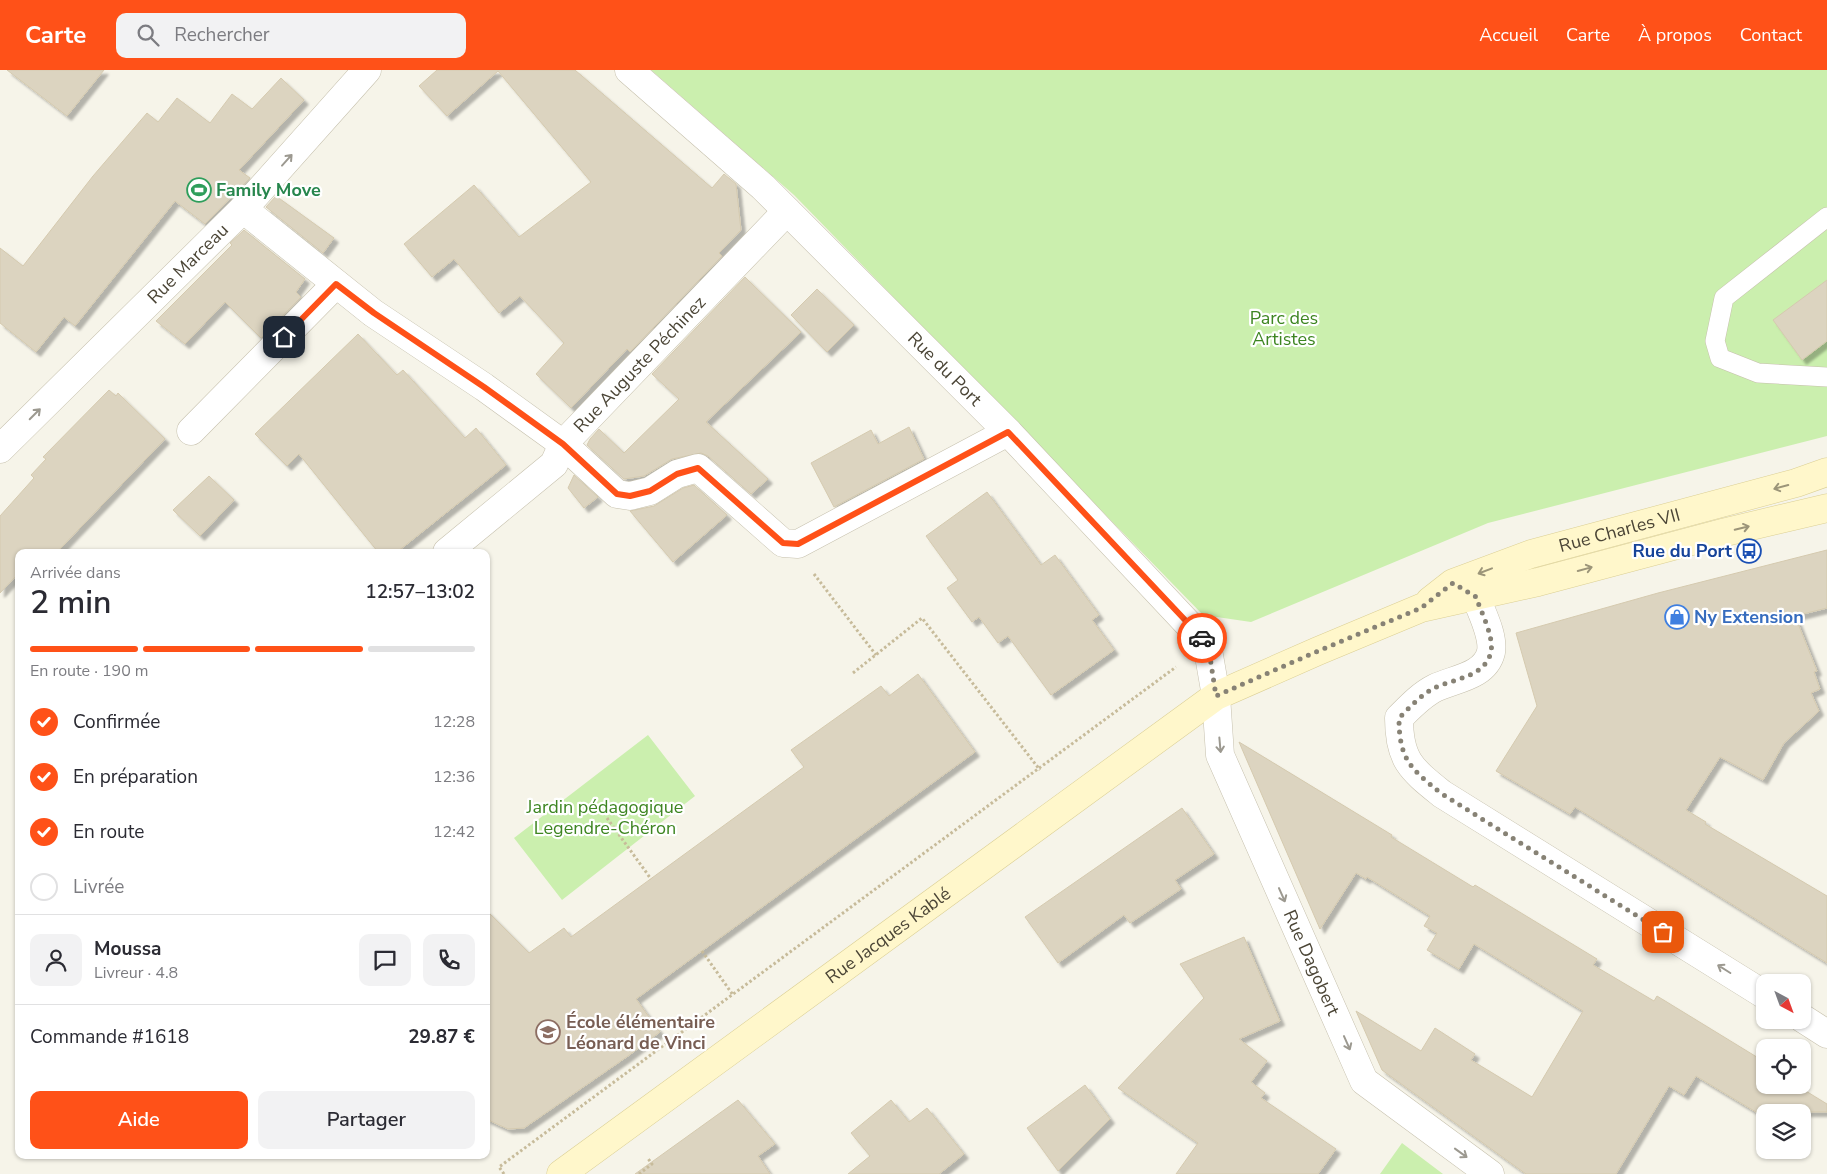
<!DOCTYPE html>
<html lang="fr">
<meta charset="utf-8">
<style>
body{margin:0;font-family:"Nunito Sans",sans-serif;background:#f2f2f3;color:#2b2b33;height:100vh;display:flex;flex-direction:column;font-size:19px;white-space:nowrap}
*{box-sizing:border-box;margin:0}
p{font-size:16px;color:#7c7c81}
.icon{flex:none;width:28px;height:28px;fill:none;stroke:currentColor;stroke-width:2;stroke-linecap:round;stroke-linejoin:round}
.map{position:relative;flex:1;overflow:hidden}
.details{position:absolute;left:15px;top:479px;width:475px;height:610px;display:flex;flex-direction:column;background:#fff;border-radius:10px;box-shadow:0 1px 4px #0004}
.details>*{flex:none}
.needle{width:32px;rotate:139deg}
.controls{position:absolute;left:1756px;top:904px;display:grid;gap:10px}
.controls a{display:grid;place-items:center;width:55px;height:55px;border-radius:10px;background:#fff;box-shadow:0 1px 4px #0004;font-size:25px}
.pin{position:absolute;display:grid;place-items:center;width:42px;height:42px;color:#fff;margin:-21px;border-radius:10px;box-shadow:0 2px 8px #0006}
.courier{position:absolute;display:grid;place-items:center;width:50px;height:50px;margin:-25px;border:4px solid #ff5118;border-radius:50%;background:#fff;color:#222;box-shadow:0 1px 6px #0007}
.overview em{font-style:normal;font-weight:600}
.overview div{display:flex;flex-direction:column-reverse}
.overview{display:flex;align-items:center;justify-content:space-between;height:85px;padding:0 15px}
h1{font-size:32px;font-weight:600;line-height:38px}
.bar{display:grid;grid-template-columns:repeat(4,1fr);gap:8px 5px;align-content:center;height:60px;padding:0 15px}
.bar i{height:6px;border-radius:4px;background:#e1e1e2}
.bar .selected{background:#ff5118}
.bar p{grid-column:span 4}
.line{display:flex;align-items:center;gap:12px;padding:0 15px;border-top:1px solid #e1e1e2}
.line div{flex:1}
.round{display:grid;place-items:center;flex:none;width:52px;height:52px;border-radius:10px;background:#f2f2f3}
ol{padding:0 15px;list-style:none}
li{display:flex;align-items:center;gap:15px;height:55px}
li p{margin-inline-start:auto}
li .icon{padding:5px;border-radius:50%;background:#ff5118;color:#fff;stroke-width:4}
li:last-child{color:#7c7c81}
li i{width:28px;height:28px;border:2px solid #e1e1e2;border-radius:50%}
.button{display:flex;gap:10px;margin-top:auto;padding:10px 15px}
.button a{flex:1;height:58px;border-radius:10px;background:#ff5118;color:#fff;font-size:20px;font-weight:600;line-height:58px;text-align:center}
.button a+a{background:#f2f2f3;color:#2b2b33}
header{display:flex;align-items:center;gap:30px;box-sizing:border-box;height:70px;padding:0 25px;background:#ff5118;color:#fff}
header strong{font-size:24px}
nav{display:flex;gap:28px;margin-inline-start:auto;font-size:18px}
.search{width:350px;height:45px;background:#f2f2f3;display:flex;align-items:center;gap:12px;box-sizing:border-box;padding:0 18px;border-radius:10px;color:#7c7c81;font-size:19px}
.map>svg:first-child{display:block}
.green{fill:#cbefae}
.building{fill:#dcd4c0;stroke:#d5caaf;filter:url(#shadow)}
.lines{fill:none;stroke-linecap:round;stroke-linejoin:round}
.lane-casing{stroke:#c6c0ad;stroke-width:20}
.street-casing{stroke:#c6c0ad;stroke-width:29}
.secondary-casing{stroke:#dbcf94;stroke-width:29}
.path{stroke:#c7bb9a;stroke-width:3;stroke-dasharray:2.5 2.5;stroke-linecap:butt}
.lane{stroke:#fff;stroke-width:19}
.street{stroke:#fff;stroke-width:28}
.secondary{stroke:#fff7cb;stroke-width:28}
.oneway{stroke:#9c9990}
.oneway2{stroke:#9c9579}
.done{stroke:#878275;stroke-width:5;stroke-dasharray:0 9}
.route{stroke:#ff5118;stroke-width:6}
.labels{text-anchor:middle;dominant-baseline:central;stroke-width:4.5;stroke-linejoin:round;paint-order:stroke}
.leisure-label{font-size:18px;font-weight:bold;fill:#27864d;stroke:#fff;text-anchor:start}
.street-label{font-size:18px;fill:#4b4536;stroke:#fff}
.park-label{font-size:18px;fill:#3d8521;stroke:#fff}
.transit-label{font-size:18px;font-weight:bold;fill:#164399;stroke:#fff;text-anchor:end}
.shop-label{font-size:18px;font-weight:bold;fill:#366cbe;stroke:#fff;text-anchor:start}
.education-label{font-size:18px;font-weight:bold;fill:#785e54;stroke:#fff;text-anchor:start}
</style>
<header>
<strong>Carte</strong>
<div class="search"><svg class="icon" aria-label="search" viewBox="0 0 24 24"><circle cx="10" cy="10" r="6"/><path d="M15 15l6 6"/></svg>Rechercher</div>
<nav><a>Accueil</a><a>Carte</a><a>À propos</a><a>Contact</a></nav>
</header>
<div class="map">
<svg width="1827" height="1104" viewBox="0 0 1827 1104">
<defs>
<filter id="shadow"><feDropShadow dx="4.5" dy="4.5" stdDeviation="1" flood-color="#0004"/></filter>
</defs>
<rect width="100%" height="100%" fill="#f6f4e9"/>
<!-- green -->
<path class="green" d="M651,0H1827V366L1488,453L1251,552L1203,545L794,125Z
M648,665L695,726L562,830L514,768Z
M1402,1073L1443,1104H1380Z"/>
<!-- building -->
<path class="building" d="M7,0H104L67,46Z
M437,0H575L712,118L724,104L736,114L741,160L719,183L722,186L630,282L627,279L571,338L536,304L564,273L520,226L499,243L454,189L432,207L404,174L474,115L519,167L591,112L498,1L447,46L419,16Z
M281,8L304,30L239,100L250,108L205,154L175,131L75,256L64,247L36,282L0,253V178L23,196L93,106L147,43L158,52L177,28L210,53L232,24L252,39Z
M276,126L334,168L323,183L266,137Z
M244,160L305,209L296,222L301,227L261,268L225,232L185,274L156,251L232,175L230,173Z
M745,207L801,262L706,352L768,409L751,424L708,386L701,383L672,389L644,406L624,409L587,375L590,369L599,359L624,383L679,329L652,304Z
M1827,210V271L1802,290L1773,250Z
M817,219L854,255L827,282L791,245Z
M358,264L397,305L403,300L465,368L476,358L506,395L397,482H378L299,384L287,396L255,364Z
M109,320L116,326L118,323L165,369L57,482H19V503L0,523V446L34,408L31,405L46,389L43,387Z
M909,357L924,389L834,437L811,393L871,360L878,374Z
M574,405L598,427L584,438L568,418Z
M209,406L234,430L200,466L173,440Z
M694,415L727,445L673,492L630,441L654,436L683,418Z
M987,422L1041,495L1055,485L1099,545L1092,550L1114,580L1051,625L1008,566L998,573L979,547L972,552L947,518L958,510L926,466Z
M1827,480V538L1795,546L1817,601L1814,602L1820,619L1811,623L1819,641L1784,673L1763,710L1720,687L1686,740L1706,752L1705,754L1827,826V893L1575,737L1570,744L1496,701L1537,636L1516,563L1658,523Z
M918,604L975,682L636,929L660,962L628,986L524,1058L508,1059L486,1049V840L529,883L564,858L571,867L804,697L791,680L881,616L889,626Z
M1239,672L1392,765L1391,767L1473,817L1475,815L1597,889L1593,895L1654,931L1657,926L1760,989L1758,991L1765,995V1015H1796L1827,1034V1042H1756L1696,1006L1684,1025L1669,1016L1616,1104H1526L1382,1000L1356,941L1421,981L1435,958L1475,984L1471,990L1532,1027L1583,941L1474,874L1459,899L1427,880L1437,863L1424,856L1430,846L1367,807L1366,809L1356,803L1320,859Z
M1182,738L1214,784L1175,810L1181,819L1130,853L1124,845L1058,893L1025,847Z
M1244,867L1280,951L1239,969L1267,991L1251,1012L1265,1023L1261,1028L1336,1079L1318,1104H1176L1198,1073L1118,1018L1204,928L1180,894Z
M1085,1015L1110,1049L1058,1101L1027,1058Z
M738,1030L775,1074L758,1086L770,1104H635Z
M891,1030L909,1052L927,1038L964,1084L939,1104H848L870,1086L851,1063Z"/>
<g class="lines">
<!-- lane casing -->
<g class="lane-casing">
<path id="lane" d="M1827,147L1724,228L1715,271L1720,288L1758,303L1827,307"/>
</g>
<!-- street casing -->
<g class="street-casing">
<g id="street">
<path id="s1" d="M629,0L763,117L1008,362L1207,574L1216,626L1220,685L1364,1011L1490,1104"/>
<path d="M243,139L373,243L484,317L563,374L617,424L630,426L650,421L677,404L698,398L783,473L798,474L1008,362"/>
<path d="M191,361L336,214"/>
<path id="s2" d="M0,379L243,139L367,0"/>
<path id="s3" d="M447,482L554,394L563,374L787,141"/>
<path d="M1455,515L1476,527C1481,542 1494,565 1491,582C1485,607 1453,609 1435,618C1421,625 1410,637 1399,648C1399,690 1411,699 1442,724L1765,925"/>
<path d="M1802,948L1827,964"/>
</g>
</g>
<!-- secondary casing -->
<g class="secondary-casing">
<g id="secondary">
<path id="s4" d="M1430,531L1453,513L1531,484L1796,413L1827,402"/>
<path id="s5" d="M561,1104L1216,626L1318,581L1421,538L1538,512L1726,462L1827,438"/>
</g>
</g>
<!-- path -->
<path class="path" d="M814,504L876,585
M853,603L922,548L1040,700
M607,748L651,809
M702,881L733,925
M504,1104L499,1097L1176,597
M639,1104L652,1094L647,1087"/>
<!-- lane -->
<use href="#lane" class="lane"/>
<!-- street -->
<use href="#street" class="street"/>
<!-- secondary -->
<use href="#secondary" class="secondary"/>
</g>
<!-- one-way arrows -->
<defs><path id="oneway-shaft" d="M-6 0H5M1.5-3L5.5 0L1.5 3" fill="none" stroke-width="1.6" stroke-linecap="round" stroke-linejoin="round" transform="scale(1.25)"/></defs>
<g class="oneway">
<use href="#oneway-shaft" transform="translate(287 90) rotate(-48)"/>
<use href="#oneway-shaft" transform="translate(35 344) rotate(-45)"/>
<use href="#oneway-shaft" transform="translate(1220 675) rotate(85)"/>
<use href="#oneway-shaft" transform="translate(1282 825) rotate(66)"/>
<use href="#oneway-shaft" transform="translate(1724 899) rotate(-148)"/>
<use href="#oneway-shaft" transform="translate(1347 973) rotate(66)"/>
<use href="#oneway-shaft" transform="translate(1461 1083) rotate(36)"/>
</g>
<g class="oneway2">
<use href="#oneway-shaft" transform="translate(1781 417) rotate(165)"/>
<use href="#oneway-shaft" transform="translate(1742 458) rotate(-13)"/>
<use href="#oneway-shaft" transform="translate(1585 499) rotate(-15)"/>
<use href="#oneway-shaft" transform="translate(1485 501) rotate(159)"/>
</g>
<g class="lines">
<!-- done -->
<path class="done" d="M1202,568L1208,574L1216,626L1318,581L1421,538L1453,513L1476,527C1481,542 1494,566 1491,582C1485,607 1453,609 1434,618C1421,625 1410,637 1399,648C1399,690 1411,699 1442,724L1663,862"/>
<!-- route -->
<path class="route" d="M284,267L336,214L374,243L484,317L563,374L617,424L630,426L650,421L677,404L698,398L783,473L798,474L1008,362L1202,568"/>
</g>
<!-- icons -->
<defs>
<g id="stadium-ring" transform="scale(1.25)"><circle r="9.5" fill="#fff" stroke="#2e9e5b" stroke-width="1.5"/><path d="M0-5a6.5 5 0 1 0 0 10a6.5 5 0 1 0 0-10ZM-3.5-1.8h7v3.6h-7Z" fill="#2e9e5b"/></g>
<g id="bus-ring" transform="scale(1.25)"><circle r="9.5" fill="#fff" stroke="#1a4fb4" stroke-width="1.5"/><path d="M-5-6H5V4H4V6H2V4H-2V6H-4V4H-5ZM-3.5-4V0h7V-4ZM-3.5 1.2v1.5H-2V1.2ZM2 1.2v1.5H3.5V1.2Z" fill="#1a4fb4"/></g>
<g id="shop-ring" transform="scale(1.25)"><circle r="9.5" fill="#fff" stroke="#3f7fe0" stroke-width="1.5"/><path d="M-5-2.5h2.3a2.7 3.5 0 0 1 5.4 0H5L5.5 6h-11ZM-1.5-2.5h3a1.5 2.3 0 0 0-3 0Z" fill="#3f7fe0"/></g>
<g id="school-ring" transform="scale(1.25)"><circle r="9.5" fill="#fff" stroke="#8d6e63" stroke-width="1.5"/><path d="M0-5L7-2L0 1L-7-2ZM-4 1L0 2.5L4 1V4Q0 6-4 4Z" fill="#8d6e63"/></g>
</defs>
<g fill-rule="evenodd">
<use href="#stadium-ring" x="199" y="120"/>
<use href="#bus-ring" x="1749" y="481"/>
<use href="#shop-ring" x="1677" y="547"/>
<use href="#school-ring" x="548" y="962"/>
</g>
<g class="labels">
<!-- leisure labels -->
<g class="leisure-label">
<text x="216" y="120">Family Move</text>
</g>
<!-- street labels -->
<g class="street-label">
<text stroke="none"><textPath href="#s2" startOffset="264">Rue Marceau</textPath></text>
<text stroke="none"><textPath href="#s3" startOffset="271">Rue Auguste Péchinez</textPath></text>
<text stroke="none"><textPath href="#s1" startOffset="435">Rue du Port</textPath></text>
<text stroke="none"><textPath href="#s4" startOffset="204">Rue Charles VII</textPath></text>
<text stroke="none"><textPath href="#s5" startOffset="405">Rue Jacques Kablé</textPath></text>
<text stroke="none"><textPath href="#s1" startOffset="1154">Rue Dagobert</textPath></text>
</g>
<!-- park labels -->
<g class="park-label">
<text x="1284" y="248">Parc des<tspan x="1284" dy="21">Artistes</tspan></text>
<text x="605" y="737">Jardin pédagogique<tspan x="605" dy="21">Legendre-Chéron</tspan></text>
</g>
<!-- transit labels -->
<g class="transit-label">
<text x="1732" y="481">Rue du Port</text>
</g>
<!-- shop labels -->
<g class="shop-label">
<text x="1694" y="547">Ny Extension</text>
</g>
<!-- education labels -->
<g class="education-label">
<text x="566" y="952">École élémentaire<tspan x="566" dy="21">Léonard de Vinci</tspan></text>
</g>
</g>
</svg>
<div class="controls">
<a><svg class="needle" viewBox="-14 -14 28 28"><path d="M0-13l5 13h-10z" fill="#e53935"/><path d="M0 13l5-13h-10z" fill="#7c7c81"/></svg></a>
<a><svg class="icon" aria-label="locate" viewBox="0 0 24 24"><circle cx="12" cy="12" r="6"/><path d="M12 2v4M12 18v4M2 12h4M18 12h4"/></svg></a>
<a><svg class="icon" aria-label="layers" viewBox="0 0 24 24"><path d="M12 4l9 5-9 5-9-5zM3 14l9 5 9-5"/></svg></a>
</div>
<div class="pin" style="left:1663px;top:862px;background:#ea580c"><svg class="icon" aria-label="bag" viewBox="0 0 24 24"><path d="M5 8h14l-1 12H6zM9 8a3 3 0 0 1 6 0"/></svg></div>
<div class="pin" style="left:284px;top:267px;background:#1f2937"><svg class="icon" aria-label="home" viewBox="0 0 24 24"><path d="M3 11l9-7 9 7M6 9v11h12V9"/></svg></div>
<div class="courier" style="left:1202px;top:568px"><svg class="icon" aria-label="car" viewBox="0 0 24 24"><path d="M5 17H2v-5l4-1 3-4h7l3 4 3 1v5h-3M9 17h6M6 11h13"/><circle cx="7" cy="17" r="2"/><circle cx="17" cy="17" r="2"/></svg></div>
<section class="details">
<div class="overview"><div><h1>2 min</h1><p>Arrivée dans</p></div><em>12:57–13:02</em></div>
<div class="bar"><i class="selected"></i><i class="selected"></i><i class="selected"></i><i></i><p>En route · 190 m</p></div>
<ol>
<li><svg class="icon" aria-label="check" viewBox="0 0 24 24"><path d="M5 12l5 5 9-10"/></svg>Confirmée<p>12:28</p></li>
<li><svg class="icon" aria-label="check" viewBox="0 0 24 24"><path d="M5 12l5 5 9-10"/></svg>En préparation<p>12:36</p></li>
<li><svg class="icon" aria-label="check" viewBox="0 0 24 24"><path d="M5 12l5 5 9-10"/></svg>En route<p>12:42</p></li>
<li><i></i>Livrée</li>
</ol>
<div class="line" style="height:90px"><a class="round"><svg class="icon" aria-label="person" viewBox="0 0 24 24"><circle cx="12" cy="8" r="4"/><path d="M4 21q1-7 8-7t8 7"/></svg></a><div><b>Moussa</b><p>Livreur · 4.8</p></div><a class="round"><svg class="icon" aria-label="chat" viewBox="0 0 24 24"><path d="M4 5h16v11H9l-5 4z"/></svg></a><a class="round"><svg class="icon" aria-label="phone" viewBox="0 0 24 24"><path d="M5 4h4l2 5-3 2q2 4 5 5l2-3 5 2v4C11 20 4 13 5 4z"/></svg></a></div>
<div class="line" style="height:65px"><div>Commande #1618</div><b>29.87 €</b></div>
<div class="button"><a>Aide</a><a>Partager</a></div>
</section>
</div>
